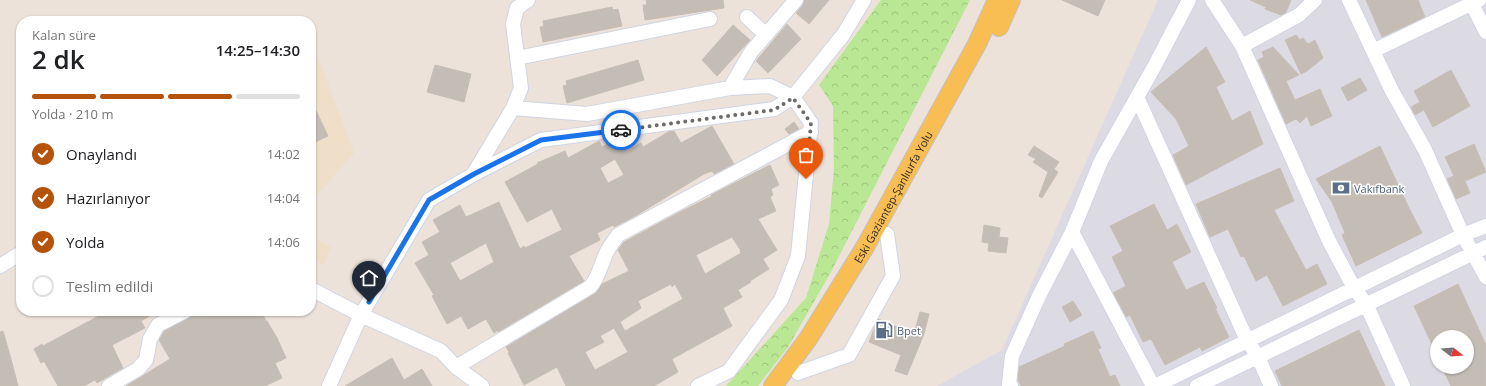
<!DOCTYPE html>
<html lang="tr">
<meta charset="utf-8">
<style>
body{margin:0;font-family:"Open Sans",sans-serif;background:#f2f2f2;color:#202124;height:100vh;display:flex;flex-direction:column;font-size:15px;white-space:nowrap}
*{box-sizing:border-box;margin:0}
p{font-size:13px;color:#757577}
.icon{flex:none;width:22px;height:22px;fill:none;stroke:currentColor;stroke-width:2;stroke-linecap:round;stroke-linejoin:round}
.map{position:relative;flex:1;overflow:hidden}
.sheet{position:absolute;left:16px;top:16px;width:300px;height:300px;display:flex;flex-direction:column;background:#fff;border-radius:16px;box-shadow:0 1px 3px #0004}
.sheet>*{flex:none}
.needle{width:26px;rotate:107deg}
.tools{position:absolute;left:1430px;top:330px;display:grid;gap:8px}
.tools a{display:grid;place-items:center;width:44px;height:44px;border-radius:50%;background:#fff;box-shadow:0 1px 3px #0004;font-size:20px}
.pin{position:absolute;display:grid;place-items:center;width:34px;height:34px;color:#fff;margin:-41px -17px;border-radius:50% 50% 50% 0;rotate:-45deg;box-shadow:0 0 4px #0007}
.pin .icon{rotate:45deg}
.courier{position:absolute;display:grid;place-items:center;width:40px;height:40px;margin:-20px;border:3px solid #1a73e8;border-radius:50%;background:#fff;color:#222;box-shadow:0 1px 5px #0007}
.overview em{font-style:normal;font-weight:600}
.overview div{display:flex;flex-direction:column-reverse}
.overview{display:flex;align-items:center;justify-content:space-between;height:68px;padding:0 16px}
h1{font-size:26px;font-weight:600;line-height:30px}
.bar{display:grid;grid-template-columns:repeat(4,1fr);gap:6px 4px;align-content:center;height:48px;padding:0 16px}
.bar i{height:5px;border-radius:3px;background:#e0e0e0}
.bar .active{background:#b45309}
.bar p{grid-column:span 4}
ol{padding:0 16px;list-style:none}
li{display:flex;align-items:center;gap:12px;height:44px}
li p{margin-inline-start:auto}
li .icon{padding:4px;border-radius:50%;background:#b45309;color:#fff;stroke-width:4}
li:last-child{color:#757577}
li i{width:22px;height:22px;border:2px solid #e0e0e0;border-radius:50%}
.map>svg:first-child{display:block}
.industrial{fill:#dcdbe4;fill-rule:evenodd}
.education{fill:#efdec8}
.forest{fill:url(#forest-crowns)}
.building{fill:#c4bdb6;stroke:#c8beb3;fill-rule:evenodd}
.lines{fill:none;stroke-linecap:round;stroke-linejoin:round}
.minor-casing{stroke:#cfd5e3;stroke-width:16}
.major-casing{stroke:#c3c3c3;stroke-width:20}
.minor{stroke:#fff;stroke-width:14}
.major{stroke:#f8bd53;stroke-width:18}
.done{stroke:#6d6a67;stroke-width:4;stroke-dasharray:0 7.2}
.route{stroke:#1a73e8;stroke-width:5}
.labels{text-anchor:middle;dominant-baseline:central;stroke-width:3;stroke-linejoin:round;paint-order:stroke}
.service-label{font-size:11px;fill:#4e5e75;stroke:#fff;text-anchor:start}
.street-label{font-size:11px;fill:#292929;stroke:#fff}
</style>
<div class="map">
<svg width="1486" height="386" viewBox="0 0 1486 386">
<defs>
<pattern id="forest-crowns" width="20" height="18" patternUnits="userSpaceOnUse"><rect width="20" height="18" fill="#b9e793"/><path d="M2 6a3 3 0 1 1 6 0M12 15a3 3 0 1 1 6 0" fill="none" stroke="#9fc67f"/></pattern>
</defs>
<rect width="100%" height="100%" fill="#ece2da"/>
<!-- industrial -->
<path class="industrial" d="M1158,0H1486V386H937L1002,350ZM1437,337H1467V367H1437Z"/>
<!-- education -->
<path class="education" d="M312,41L354,153L311,201V42Z
M311,236L331,247L324,265L311,259Z"/>
<!-- forest -->
<path class="forest" d="M881,0H970L831,272L788,347L758,386H726L806,298L829,224L834,168L833,106L819,85Z"/>
<!-- building -->
<path class="building" d="M646,0H723L724,8L645,20L643,5H647Z
M804,0H829L809,24L796,13L803,5Z
M1062,0H1105L1098,16Z
M1250,0H1291L1286,12L1281,15L1265,9L1266,7Z
M1366,0H1418L1425,17L1382,37Z
M612,7L613,10L618,9L622,26L543,42L540,27L544,26L543,21Z
M787,24L801,39L768,73L756,61Z
M733,25L750,40L717,76L702,60Z
M1296,35L1300,40L1303,38L1308,44L1315,40L1323,58L1307,71L1301,74L1285,40Z
M1206,47L1225,82L1216,87L1232,121L1250,111L1263,144L1186,185L1173,155L1189,146L1176,119L1151,92Z
M1273,47L1299,75L1286,81L1295,100L1320,89L1332,116L1311,126L1307,116L1300,123L1296,119L1286,124L1258,60L1264,57L1262,52Z
M638,60L644,80L567,103L563,86L567,85L566,81Z
M435,65L471,74L464,102L427,92Z
M1451,70L1470,106L1433,127L1424,110L1415,115L1411,107L1420,102L1414,91Z
M1360,78L1367,90L1348,101L1341,88Z
M311,100L328,136L311,144Z
M794,122L799,129L789,134L785,129Z
M712,126L734,164L714,174L712,171L704,174L637,215L614,227L613,225L597,233L600,240L569,256L584,281L498,332V330L494,333L486,319L468,329L461,316L447,324L432,296L434,295L415,263L429,255L422,242L440,232L433,220L460,205L466,217L499,202L520,249L524,246L525,248L562,230L552,209L527,222L505,182L538,164L537,163L565,151L568,158L599,141L602,147L620,138L627,151L641,143L643,147L670,131H674L681,143ZM615,159L624,175L608,183L600,168ZM486,243L494,262L460,281L450,263Z
M1474,144L1486,172L1465,181L1470,193L1456,199L1447,179L1454,176L1445,157Z
M1034,146L1059,162L1054,169L1058,172L1042,198L1039,196L1048,172L1033,162L1036,159L1028,155Z
M1380,146L1408,206L1422,233L1356,266L1342,235L1345,233L1332,202L1316,179Z
M770,165L779,185L771,189L773,195L770,197L776,211L758,219L777,250L763,259L769,269L750,281L751,282L738,290L742,297L723,308L732,326L672,359L678,372L654,386H566L557,367L524,385L508,353L509,352L506,347L594,294L602,284L629,271L618,250L624,242L678,213L712,196L711,195ZM732,237L741,251H740L741,253L705,274L696,255ZM671,284L672,287L675,284L683,299L625,331L620,322L641,308L638,301ZM614,328L628,352L595,370L585,352L604,342L600,336Z
M1280,168L1294,201L1274,210L1306,270L1317,264L1327,284L1283,306L1267,275L1256,281L1244,256L1241,257L1228,229L1210,237L1196,204Z
M1154,204L1167,230L1177,224L1191,252L1172,262L1186,290L1204,282L1217,308H1215L1229,337L1202,351L1200,347L1165,365L1151,339L1143,342L1130,315L1126,317L1113,293L1126,286L1112,257L1123,251L1110,226Z
M984,225L1000,228L999,237L1008,238L1006,253L988,251L989,243L982,242Z
M1458,284L1486,345V386H1451L1442,367H1467V337H1437V355L1414,306Z
M1073,301L1082,315L1070,322L1062,307Z
M108,311H158L141,321L145,328L112,345L123,368L97,383L95,380L84,386H58L44,361L41,363L34,349L42,344L43,346Z
M201,311H219L221,315L230,311H261L266,321H267L277,338L286,358L275,363L282,378L265,386H126L170,359L159,340L164,331Z
M920,312L929,314L924,334L907,375L895,371L901,355L869,342L878,319L914,334Z
M1359,330L1385,386H1282L1275,371Z
M3,331L11,359L18,386H0V332Z
M1093,331L1101,348L1098,349L1110,377L1115,375L1120,386H1021L1018,380L1019,367L1065,346L1064,344Z
M392,358L404,380L422,369L432,386H345Z"/>
<g class="lines">
<!-- minor casing -->
<g class="minor-casing">
<path id="minor" d="M1212,0L1242,46L1329,241L1354,288L1366,304L1403,386
M1349,0L1391,89L1425,150L1463,235L1486,277
M1470,0L1486,32
M747,17L766,35
M1242,46L1299,15L1315,0
M1373,51L1479,0
M517,58L710,19
M730,88L751,52L796,0
M1137,97L1247,340L1258,357L1271,386
M513,108L587,114L730,88L770,86L793,97L811,123L798,256L781,300L729,371L698,386
M474,173L513,108L521,88L513,24L517,8L528,0
M1072,232L1153,386
M0,266L21,253
M311,289L361,315L441,351L456,367L482,386
M456,367L590,287C598,279 600,267 605,256C608,248 613,242 618,235L811,132
M798,373L849,355L893,276L887,234
M109,386L138,369L146,360L150,339L158,325L185,311
M329,386L361,315L429,200L474,174L541,140L774,109L793,97L843,35L864,0
M1011,386L1009,384L1012,356L1039,296L1072,232L1101,161L1154,67L1189,0
M1155,386L1463,235L1486,226
M1197,386L1486,247"/>
</g>
<!-- major casing -->
<g class="major-casing">
<g id="major">
<path d="M999,27L1011,0"/>
<path id="s1" d="M773,386L808,339L865,247L977,44L997,0"/>
</g>
</g>
<!-- minor -->
<use href="#minor" class="minor"/>
<!-- major -->
<use href="#major" class="major"/>
</g>
<g class="lines">
<!-- done -->
<path class="done" d="M621,130L774,110L793,98L811,123L806,179"/>
<!-- route -->
<path class="route" d="M369,302L429,200L474,174L541,140L621,130"/>
</g>
<!-- icons -->
<defs>
<g id="bank-bare" transform="scale(1.38)"><path d="M-6-4H6V4H-6ZM0-2.3a2.3 2.3 0 1 0 0 4.6a2.3 2.3 0 1 0 0-4.6Z" fill="#5c6f8a" stroke="#fff" stroke-width="2.5" paint-order="stroke"/></g>
<g id="fuel-bare" transform="scale(1.38)"><path d="M-5.5-6h7V0h2V4h1.3V-2.5L3-4.5l.8-.8L6-3V5H2.5V1h-1V6h-7ZM-4.2-4.7v3.2H.2V-4.7Z" fill="#5c6f8a" stroke="#fff" stroke-width="2.5" paint-order="stroke"/></g>
</defs>
<g fill-rule="evenodd">
<use href="#bank-bare" x="1341" y="188"/>
<use href="#fuel-bare" x="884" y="330"/>
</g>
<g class="labels">
<!-- service labels -->
<g class="service-label">
<text x="1354" y="188">Vakıfbank</text>
<text x="897" y="330">Bpet</text>
</g>
<!-- street labels -->
<g class="street-label">
<text stroke="none"><textPath href="#s1" startOffset="224">Eski Gaziantep-Şanlıurfa Yolu</textPath></text>
</g>
</g>
</svg>
<div class="tools">
<a><svg class="needle" viewBox="-14 -14 28 28"><path d="M0-13l5 13h-10z" fill="#e53935"/><path d="M0 13l5-13h-10z" fill="#757577"/></svg></a>
</div>
<div class="pin" style="left:806px;top:179px;background:#ea580c"><svg class="icon" aria-label="bag" viewBox="0 0 24 24"><path d="M5 8h14l-1 12H6zM9 8a3 3 0 0 1 6 0"/></svg></div>
<div class="pin" style="left:369px;top:302px;background:#1f2937"><svg class="icon" aria-label="home" viewBox="0 0 24 24"><path d="M3 11l9-7 9 7M6 9v11h12V9"/></svg></div>
<div class="courier" style="left:621px;top:130px"><svg class="icon" aria-label="car" viewBox="0 0 24 24"><path d="M5 17H2v-5l4-1 3-4h7l3 4 3 1v5h-3M9 17h6M6 11h13"/><circle cx="7" cy="17" r="2"/><circle cx="17" cy="17" r="2"/></svg></div>
<section class="sheet">
<div class="overview"><div><h1>2 dk</h1><p>Kalan süre</p></div><em>14:25–14:30</em></div>
<div class="bar"><i class="active"></i><i class="active"></i><i class="active"></i><i></i><p>Yolda · 210 m</p></div>
<ol>
<li><svg class="icon" aria-label="check" viewBox="0 0 24 24"><path d="M5 12l5 5 9-10"/></svg>Onaylandı<p>14:02</p></li>
<li><svg class="icon" aria-label="check" viewBox="0 0 24 24"><path d="M5 12l5 5 9-10"/></svg>Hazırlanıyor<p>14:04</p></li>
<li><svg class="icon" aria-label="check" viewBox="0 0 24 24"><path d="M5 12l5 5 9-10"/></svg>Yolda<p>14:06</p></li>
<li><i></i>Teslim edildi</li>
</ol>
</section>
</div>
